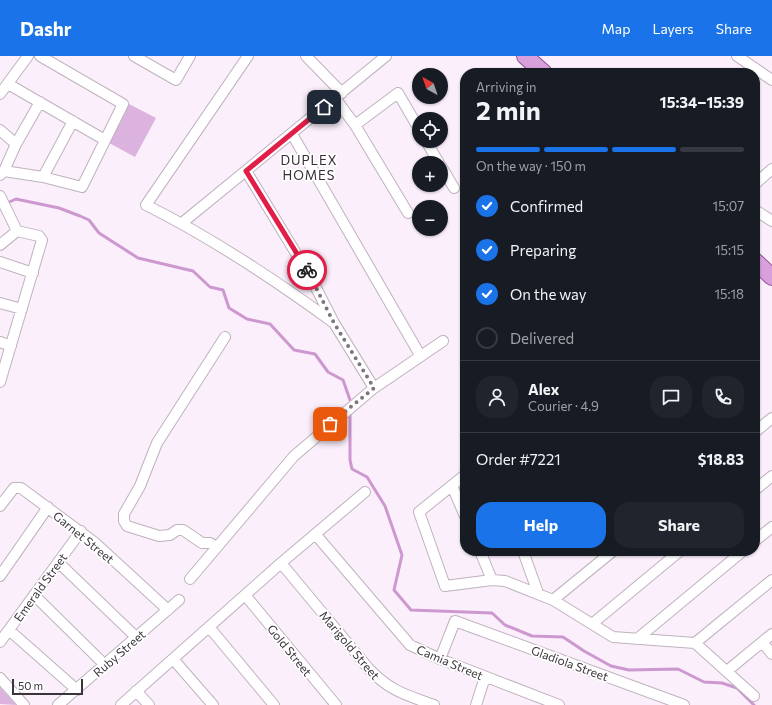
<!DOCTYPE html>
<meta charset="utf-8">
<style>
body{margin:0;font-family:Commissioner,sans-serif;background:#20242c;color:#f1f3f6;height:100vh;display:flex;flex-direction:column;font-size:15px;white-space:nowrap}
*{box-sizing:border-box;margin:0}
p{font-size:13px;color:#9ea1a6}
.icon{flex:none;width:22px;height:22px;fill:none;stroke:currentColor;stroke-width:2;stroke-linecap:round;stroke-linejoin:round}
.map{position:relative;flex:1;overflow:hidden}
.panel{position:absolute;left:460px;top:12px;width:300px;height:488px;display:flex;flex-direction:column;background:#171b24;border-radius:16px;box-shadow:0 1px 3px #0004}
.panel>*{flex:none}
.needle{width:26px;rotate:320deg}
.buttons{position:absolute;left:412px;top:12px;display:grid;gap:8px}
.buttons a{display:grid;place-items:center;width:36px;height:36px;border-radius:50%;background:#171b24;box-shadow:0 1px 3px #0004;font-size:20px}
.scale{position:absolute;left:12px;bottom:10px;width:71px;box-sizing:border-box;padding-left:4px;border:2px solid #3a353a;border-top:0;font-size:11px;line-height:14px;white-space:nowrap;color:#3a353a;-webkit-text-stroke:3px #fff;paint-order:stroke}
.pin{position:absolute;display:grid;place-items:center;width:34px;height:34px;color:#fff;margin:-17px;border-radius:8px;box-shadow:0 2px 6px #0006}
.courier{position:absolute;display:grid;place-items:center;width:40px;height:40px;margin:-20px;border:3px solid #e11d48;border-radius:50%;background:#fff;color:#222;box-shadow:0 1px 5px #0007}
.summary em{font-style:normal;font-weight:700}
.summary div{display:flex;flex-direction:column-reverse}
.summary{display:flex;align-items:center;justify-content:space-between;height:68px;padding:0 16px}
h1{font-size:26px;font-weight:700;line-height:30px}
.bar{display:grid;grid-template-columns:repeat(4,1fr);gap:6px 4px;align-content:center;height:48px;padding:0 16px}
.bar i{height:5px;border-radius:3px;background:#363941}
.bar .selected{background:#1a73e8}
.bar p{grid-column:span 4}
.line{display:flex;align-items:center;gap:10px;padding:0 16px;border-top:1px solid #363941}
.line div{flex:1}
.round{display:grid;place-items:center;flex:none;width:42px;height:42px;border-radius:16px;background:#20242c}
ol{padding:0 16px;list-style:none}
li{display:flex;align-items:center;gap:12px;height:44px}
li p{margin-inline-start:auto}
li .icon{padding:4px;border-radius:50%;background:#1a73e8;color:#fff;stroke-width:4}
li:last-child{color:#9ea1a6}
li i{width:22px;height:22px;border:2px solid #363941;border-radius:50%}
.cta{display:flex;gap:8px;margin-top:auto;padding:8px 16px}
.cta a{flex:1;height:46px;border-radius:16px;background:#1a73e8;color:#fff;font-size:16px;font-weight:700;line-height:46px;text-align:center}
.cta a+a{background:#20242c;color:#f1f3f6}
header{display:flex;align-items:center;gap:24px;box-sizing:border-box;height:56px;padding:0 20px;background:#1a73e8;color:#fff}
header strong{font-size:19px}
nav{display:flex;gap:22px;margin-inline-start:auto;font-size:14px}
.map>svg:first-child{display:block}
.green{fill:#dcb3de}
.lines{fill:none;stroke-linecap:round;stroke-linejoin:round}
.stream{stroke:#cd98d0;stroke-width:3}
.minor-casing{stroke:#beb2be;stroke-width:12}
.primary-casing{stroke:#905194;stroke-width:18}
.minor{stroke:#fff;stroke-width:10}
.primary{stroke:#d8a0dc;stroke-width:16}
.done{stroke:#7e767e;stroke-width:4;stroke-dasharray:0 7.2}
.route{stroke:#e11d48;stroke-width:5}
.labels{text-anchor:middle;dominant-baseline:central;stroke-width:3.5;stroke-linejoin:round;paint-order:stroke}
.street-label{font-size:12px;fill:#3a353a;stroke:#fff}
.neighbourhood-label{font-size:13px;letter-spacing:1px;fill:#362c36;stroke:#fff}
</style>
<header>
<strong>Dashr</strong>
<nav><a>Map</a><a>Layers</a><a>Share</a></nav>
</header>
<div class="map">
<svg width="772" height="649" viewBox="0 0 772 649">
<rect width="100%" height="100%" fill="#fceffc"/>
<!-- green -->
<path class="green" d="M129,48L156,62L135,101L109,87Z
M0,631L16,649L0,648Z"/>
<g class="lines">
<!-- stream -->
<path class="stream" d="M5,148L16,143L59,152L80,160L89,164L99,177L138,202L193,215L210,231L223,234L229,252L247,263L270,268L294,294L315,298L328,316L343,324L350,344
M350,358V404L352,413L367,421L385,450L402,499L394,534L411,554L492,557L505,569L532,580L563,581L584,595L611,610L629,614L678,613L704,626L722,627L737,632L754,649"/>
<!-- minor casing -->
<g class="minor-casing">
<path id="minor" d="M134,0L176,24L190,0
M248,0L146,149C212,182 274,223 334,267
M306,0L342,37
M737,0L772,24
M8,28L105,84
M0,38L28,0
M335,42L355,69L408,157
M355,69L398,37L419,73
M0,74L16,88
M292,78L420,299
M426,85L439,107
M441,110L454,132
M4,115L43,121L82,131L123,48L40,0
M246,115L311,222L334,267L374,332L443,285
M0,119L4,115L16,88L40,46
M43,121L73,65
M755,128L772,113
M0,140L17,175
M755,154L772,165
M182,167L386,0
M0,189L17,175
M0,206L33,217
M0,247L22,253
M0,286L11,290
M0,326L42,184L39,180L17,175
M755,376L772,362
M465,419L419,456L445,530L492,524L505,525L553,544L613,581L695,587L754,640
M452,430L465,460
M755,434L772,420
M0,450L14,432H21L94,486L168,554
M316,479L410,589L440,603L559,649
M755,485L772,471
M217,491L210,487H202L183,474H177L170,479L159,480L127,470L124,465V458L140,430L157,387L225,281
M480,495L492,524
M523,495L538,537
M58,506L136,581
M281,507L369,613C390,635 406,639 434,649
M0,520L48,451
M190,523L294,400L374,332
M34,539L105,609
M245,539L336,649
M553,544L613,495
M592,568L680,495
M209,571L274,649
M9,574L77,634
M637,583L743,495
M0,586L81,475
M762,586L772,598
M695,587L772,524
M173,603L213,649
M440,603L455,565L684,649
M727,615L772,578
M0,622L24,649
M136,635L149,649
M58,649L179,544
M121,649L281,507L365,436
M476,649L485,621"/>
</g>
<!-- primary casing -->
<g class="primary-casing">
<path id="primary" d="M525,0L544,17
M755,205L772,221"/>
</g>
<!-- minor -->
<use href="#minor" class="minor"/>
<!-- primary -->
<use href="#primary" class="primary"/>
</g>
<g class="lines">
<!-- done -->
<path class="done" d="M307,214L334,267L374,332L330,368"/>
<!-- route -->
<path class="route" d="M307,214L246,115L324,51"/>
</g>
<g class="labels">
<!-- street labels -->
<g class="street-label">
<text transform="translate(84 481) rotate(39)">Garnet Street</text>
<text transform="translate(40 531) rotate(-54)">Emerald Street</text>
<text transform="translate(350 589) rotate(50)">Marigold Street</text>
<text transform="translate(290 594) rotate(51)">Gold Street</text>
<text transform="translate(119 597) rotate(-41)">Ruby Street</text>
<text transform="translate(450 606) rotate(23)">Camia Street</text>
<text transform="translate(570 607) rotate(20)">Gladiola Street</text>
</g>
<!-- neighbourhood labels -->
<g class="neighbourhood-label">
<text x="309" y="104">DUPLEX<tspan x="309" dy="15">HOMES</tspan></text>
</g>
</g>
</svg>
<div class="buttons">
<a><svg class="needle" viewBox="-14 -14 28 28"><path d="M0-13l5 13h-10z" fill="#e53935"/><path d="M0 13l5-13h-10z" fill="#9ea1a6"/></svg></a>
<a><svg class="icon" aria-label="locate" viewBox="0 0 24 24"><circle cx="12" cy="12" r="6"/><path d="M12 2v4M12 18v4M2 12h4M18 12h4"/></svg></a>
<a>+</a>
<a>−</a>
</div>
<div class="scale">50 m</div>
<div class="pin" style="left:330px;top:368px;background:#ea580c"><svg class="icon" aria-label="bag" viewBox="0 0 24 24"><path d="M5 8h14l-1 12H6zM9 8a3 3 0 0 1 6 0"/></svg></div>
<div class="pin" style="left:324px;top:51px;background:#1f2937"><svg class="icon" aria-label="home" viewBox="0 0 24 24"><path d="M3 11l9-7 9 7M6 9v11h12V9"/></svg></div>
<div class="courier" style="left:307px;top:214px"><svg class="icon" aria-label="bike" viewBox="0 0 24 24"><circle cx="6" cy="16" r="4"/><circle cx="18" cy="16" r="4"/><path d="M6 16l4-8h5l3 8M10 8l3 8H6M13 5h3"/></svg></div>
<section class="panel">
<div class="summary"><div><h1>2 min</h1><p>Arriving in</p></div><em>15:34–15:39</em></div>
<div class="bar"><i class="selected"></i><i class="selected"></i><i class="selected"></i><i></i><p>On the way · 150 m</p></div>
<ol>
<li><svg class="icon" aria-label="check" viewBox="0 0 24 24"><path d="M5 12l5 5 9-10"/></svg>Confirmed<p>15:07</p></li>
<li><svg class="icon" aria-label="check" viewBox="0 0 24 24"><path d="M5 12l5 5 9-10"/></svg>Preparing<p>15:15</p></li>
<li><svg class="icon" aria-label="check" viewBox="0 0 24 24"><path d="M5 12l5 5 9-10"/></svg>On the way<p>15:18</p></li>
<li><i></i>Delivered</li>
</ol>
<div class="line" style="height:72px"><a class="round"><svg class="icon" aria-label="person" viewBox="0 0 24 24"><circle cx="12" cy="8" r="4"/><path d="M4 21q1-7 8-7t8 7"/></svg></a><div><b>Alex</b><p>Courier · 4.9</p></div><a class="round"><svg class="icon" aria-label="chat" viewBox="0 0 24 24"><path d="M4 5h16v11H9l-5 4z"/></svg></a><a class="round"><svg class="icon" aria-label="phone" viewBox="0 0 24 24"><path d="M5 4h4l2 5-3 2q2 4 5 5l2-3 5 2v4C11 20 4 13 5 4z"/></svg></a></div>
<div class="line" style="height:52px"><div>Order #7221</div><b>$18.83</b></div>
<div class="cta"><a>Help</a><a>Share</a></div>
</section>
</div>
